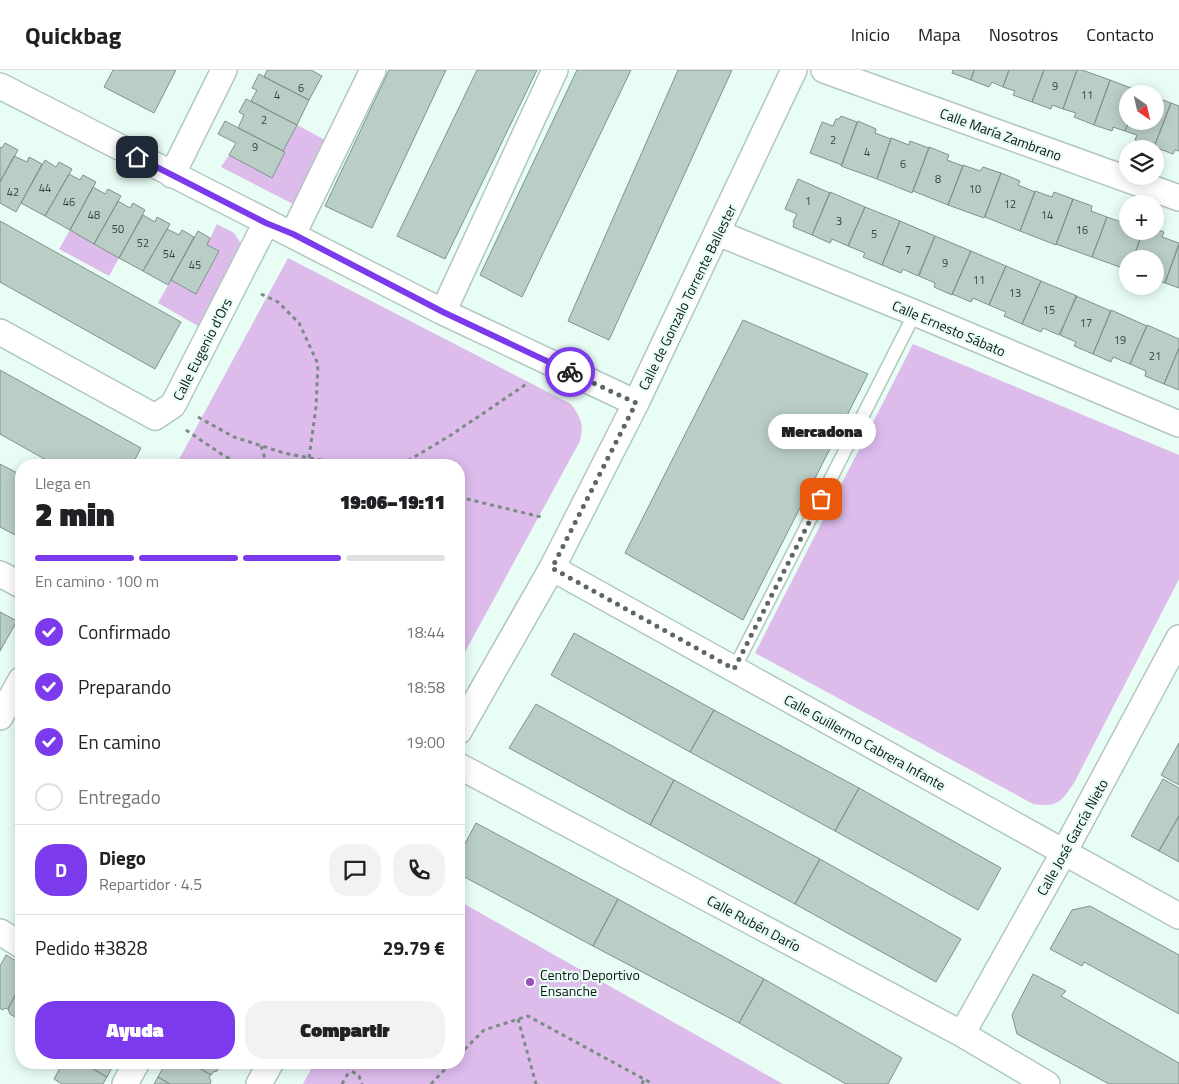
<!DOCTYPE html>
<html lang="es">
<meta charset="utf-8">
<style>
body{margin:0;font-family:"Titillium Web",sans-serif;background:#f2f2f2;color:#202124;height:100vh;display:flex;flex-direction:column;font-size:19px;white-space:nowrap}
*{box-sizing:border-box;margin:0}
p{font-size:16px;color:#757577}
.icon{flex:none;width:28px;height:28px;fill:none;stroke:currentColor;stroke-width:2;stroke-linecap:round;stroke-linejoin:round}
.map{position:relative;flex:1;overflow:hidden}
.sheet{position:absolute;left:15px;top:389px;width:450px;height:610px;display:flex;flex-direction:column;background:#fff;border-radius:20px;box-shadow:0 2px 12px #0003}
.sheet>*{flex:none}
.needle{width:32px;rotate:146deg}
.controls{position:absolute;left:1119px;top:15px;display:grid;gap:10px}
.controls a{display:grid;place-items:center;width:45px;height:45px;border-radius:50%;background:#fff;box-shadow:0 2px 12px #0003;font-size:25px}
.pin{position:absolute;display:grid;place-items:center;width:42px;height:42px;color:#fff;margin:-21px;border-radius:10px;box-shadow:0 2px 8px #0006}
.courier{position:absolute;display:grid;place-items:center;width:50px;height:50px;margin:-25px;border:4px solid #7c3aed;border-radius:50%;background:#fff;color:#222;box-shadow:0 1px 6px #0007}
.bubble{position:absolute;height:35px;border-radius:18px;background:#fff;box-shadow:0 2px 12px #0003;font-size:16px;font-weight:800;line-height:35px;text-align:center}
.head em{font-style:normal;font-weight:800}
.head div{display:flex;flex-direction:column-reverse}
.head{display:flex;align-items:center;justify-content:space-between;height:85px;padding:0 20px}
h1{font-size:32px;font-weight:800;line-height:38px}
.bar{display:grid;grid-template-columns:repeat(4,1fr);gap:8px 5px;align-content:center;height:60px;padding:0 20px}
.bar i{height:6px;border-radius:4px;background:#e0e0e0}
.bar .active{background:#7c3aed}
.bar p{grid-column:span 4}
.line{display:flex;align-items:center;gap:12px;padding:0 20px;border-top:1px solid #e0e0e0}
.line div{flex:1}
.round{display:grid;place-items:center;flex:none;width:52px;height:52px;border-radius:20px;background:#f2f2f2}
ol{padding:0 20px;list-style:none}
li{display:flex;align-items:center;gap:15px;height:55px}
li p{margin-inline-start:auto}
li .icon{padding:5px;border-radius:50%;background:#7c3aed;color:#fff;stroke-width:4}
li:last-child{color:#757577}
li i{width:28px;height:28px;border:2px solid #e0e0e0;border-radius:50%}
.primary-button{display:flex;gap:10px;margin-top:auto;padding:10px 20px}
.primary-button a{flex:1;height:58px;border-radius:20px;background:#7c3aed;color:#fff;font-size:20px;font-weight:800;line-height:58px;text-align:center}
.primary-button a+a{background:#f2f2f2;color:#202124}
header{display:flex;align-items:center;gap:30px;box-sizing:border-box;height:70px;padding:0 25px;background:#fff;border-bottom:1px solid #e0e0e0}
header strong{font-size:24px}
nav{display:flex;gap:28px;margin-inline-start:auto;font-size:18px}
.map>svg:first-child{display:block}
.green{fill:#ddbcec}
.building{fill:#b9cec5;stroke:#80938b}
.lines{fill:none;stroke-linecap:round;stroke-linejoin:round}
.service-casing{stroke:#b2c7be;stroke-width:15}
.minor-casing{stroke:#b2c7be;stroke-width:28}
.path{stroke:#7c8b85;stroke-width:3;stroke-dasharray:4 4;stroke-linecap:butt}
.service{stroke:#fff;stroke-width:12}
.minor{stroke:#fff;stroke-width:25}
.done{stroke:#5a6762;stroke-width:5;stroke-dasharray:0 9}
.route{stroke:#7c3aed;stroke-width:6}
.poi-dot{fill:#9d4dbd;stroke:#e8fdf4;stroke-width:2}
.labels{text-anchor:middle;dominant-baseline:central;stroke-width:4.5;stroke-linejoin:round;paint-order:stroke}
.number-label{font-size:11px;fill:#394440}
.street-label{font-size:14px;fill:#0e1613;stroke:#e8fdf4}
.poi-label{font-size:14px;fill:#0e1613;stroke:#e8fdf4;text-anchor:start}
</style>
<header>
<strong>Quickbag</strong>
<nav><a>Inicio</a><a>Mapa</a><a>Nosotros</a><a>Contacto</a></nav>
</header>
<div class="map">
<svg width="1179" height="1014" viewBox="0 0 1179 1014">
<rect width="100%" height="100%" fill="#e8fdf4"/>
<!-- green -->
<path class="green" d="M297,55L327,71L295,135L221,97L229,85L272,107L285,82L283,81Z
M217,154L234,163L241,174L240,180L198,256L158,233L171,210L196,223L219,181L207,175Z
M70,160L119,188L109,206L59,179Z
M288,188L571,334C581,348 584,354 580,371L459,593V395H176Z
M913,274L1179,385V509L1074,713C1061,732 1057,738 1033,734L755,583Z
M459,831L783,1014H303L314,993L459,992Z"/>
<!-- building -->
<path class="building" d="M113,0H176L154,43L104,17Z
M267,0H311L322,6L309,30L264,7Z
M389,0H446L372,158L325,136Z
M477,0H537L445,189L397,166Z
M577,0H631L522,227L480,205Z
M678,0H732L609,270L568,251Z
M953,0H974L971,10L952,3Z
M974,0H1009L1003,17L992,12L989,17L971,10Z
M1009,0H1044L1032,32L1013,25L1015,21L1003,17Z
M1044,0H1077L1063,39L1052,35L1051,39L1032,32Z
M1077,0H1082L1110,10L1094,55L1074,47L1076,43L1063,39Z
M259,4L309,30L297,55L251,31L257,20L252,18Z
M1110,10L1139,21L1138,24H1128L1129,51L1125,61L1113,57L1112,61L1094,55Z
M1155,27L1171,33L1154,77L1135,70L1137,65L1125,61L1129,51H1155Z
M246,29L297,55L283,81L238,58L244,45L239,42Z
M1171,33L1179,36V81L1175,80L1173,84L1154,77Z
M841,46L857,52L842,95L810,83L822,52L833,56L836,49H839Z
M225,51L285,82L272,108L229,85L236,73L218,64Z
M858,51L876,59L875,63L891,69L877,109L841,96Z
M891,68L909,75L910,71L929,78L912,123L877,109Z
M5,73L18,80L0,112V77L2,78Z
M929,77L949,85L947,90L963,96L948,135L913,121Z
M14,86L27,92L29,87L42,94L16,142L0,133V112Z
M45,90L56,97L59,92L72,99L45,146L21,133Z
M963,95L980,101L983,97L1001,103L984,148L948,135Z
M1001,103L1020,111L1018,115L1035,122L1020,161L985,147Z
M69,104L80,110L83,105L96,112L70,160L45,146Z
M798,109L830,123L812,165L793,157L794,153L793,152L797,144L785,139Z
M93,117L105,124L108,119L121,126L94,174L70,160Z
M1035,121L1052,127L1054,122L1073,129L1056,175L1020,161Z
M830,122L865,137L848,176L832,169L830,173L812,165Z
M1073,129L1092,136L1091,141L1107,147L1092,187L1056,174Z
M118,131L130,138L133,133L145,140L119,188L94,174Z
M865,137L900,151L882,195L863,187L865,183L848,176Z
M143,145L155,152L157,147L170,154L143,201L119,188Z
M1107,147L1124,153L1126,149H1128V161H1143L1133,189H1128V200L1092,187Z
M0,151L181,252L155,299L0,212Z
M900,151L935,166L918,206L903,199L901,203L882,195Z
M167,159L179,165L182,160L194,167L168,215L143,201Z
M1155,159L1164,162L1162,167L1179,173L1165,213L1155,209V189H1133L1143,161H1155Z
M198,161L210,168L207,175L219,181L196,224L171,210Z
M935,166L971,181L952,225L934,217L935,213L919,206Z
M1179,175V218L1165,213Z
M971,181L1006,196L989,235L973,228L971,232L952,224Z
M1006,196L1041,211L1022,254L1004,246L1006,242L989,235Z
M1041,211L1077,226L1059,265L1043,258L1041,262L1022,254Z
M1076,226L1111,241L1093,284L1074,276L1076,272L1060,265Z
M1111,240L1147,256L1130,294L1113,287L1111,292L1093,284Z
M743,250L868,304L743,550L625,483Z
M1147,255L1179,269V278L1164,314L1145,306L1146,301L1130,294Z
M1179,278V320L1164,314Z
M0,300L141,378L132,395H55L0,364Z
M0,394L21,405V468L0,457Z
M0,542L17,551L0,581Z
M574,563L714,640L690,682L551,605Z
M536,634L674,710L650,755L509,678Z
M714,640L859,718L835,761L690,682Z
M1179,673V715L1161,705Z
M1163,709L1179,718V746L1159,781L1131,766Z
M674,710L820,789L795,834L650,755Z
M859,718L1001,798L978,840L835,761Z
M1179,746V792L1159,781Z
M476,753L618,829L593,876L459,804V785Z
M820,789L961,869L936,912L795,834Z
M618,829L764,909L739,953L593,876Z
M1090,836L1179,885V944L1084,892L1082,896L1050,879L1072,840Z
M6,885L21,894V914L8,939L6,938L2,940L0,938V896Z
M1033,904L1066,921L1061,926L1179,993V1014H1109L1017,964L1012,945Z
M764,909L902,988L888,1014H846L739,953Z
M21,914V946L17,948L10,944L8,939Z
M59,992H81L107,1007L103,1014H62L54,1009L60,998L58,995Z
M81,992H115L107,1007Z
M166,992H189L211,1005L209,1007L211,1011L210,1014H170L158,1007Z
M189,992H222V993L217,1001L213,1002L211,1005Z
M158,1007L170,1014H154Z"/>
<g class="lines">
<!-- service casing -->
<g class="service-casing">
<path id="service" d="M734,599L915,243"/>
</g>
<!-- minor casing -->
<g class="minor-casing">
<path id="minor" d="M824,0L1179,128
M0,16L443,242L636,333
M172,105L224,0
M718,163L915,243L1179,354
M293,164L373,0
M443,242L555,0
M0,262L155,347L173,335L266,153
M552,498L1179,846
M0,504L21,515
M0,647L21,610
M459,661L552,498L636,333L794,0
M459,696L962,964L1047,1014
M0,862L21,875
M962,964L1064,782L1179,568
M125,1014L137,992
M259,1014L271,992"/>
</g>
<!-- path -->
<path class="path" d="M261,224L278,232L299,253L318,294L316,337L308,395
M198,347L234,367L284,383L346,395
M186,360L223,385L241,395
M261,376L267,395
M401,395L451,365L528,313
M459,427L541,447
M518,949L536,1014
M459,985L484,960L528,946L653,1014
M339,992L359,1006L362,1014
M342,1014L350,1000
M431,1014L452,992
M642,1014L644,1009"/>
<!-- service -->
<use href="#service" class="service"/>
<!-- minor -->
<use href="#minor" class="minor"/>
</g>
<g class="lines">
<!-- done -->
<path class="done" d="M570,302L636,333L552,498L734,599L821,429"/>
<!-- route -->
<path class="route" d="M137,87L266,153L293,164L443,242L570,302"/>
</g>
<!-- markers -->
<circle class="poi-dot" cx="530" cy="912" r="5"/>
<g class="labels">
<!-- number labels -->
<g class="number-label">
<text x="1055" y="16">9</text>
<text x="301" y="18">6</text>
<text x="277" y="25">4</text>
<text x="1087" y="25">11</text>
<text x="264" y="50">2</text>
<text x="833" y="70">2</text>
<text x="255" y="77">9</text>
<text x="867" y="82">4</text>
<text x="903" y="94">6</text>
<text x="938" y="109">8</text>
<text x="45" y="118">44</text>
<text x="975" y="119">10</text>
<text x="13" y="122">42</text>
<text x="808" y="131">1</text>
<text x="69" y="132">46</text>
<text x="1010" y="134">12</text>
<text x="94" y="145">48</text>
<text x="1047" y="145">14</text>
<text x="839" y="151">3</text>
<text x="118" y="159">50</text>
<text x="1082" y="160">16</text>
<text x="874" y="164">5</text>
<text x="143" y="173">52</text>
<text x="908" y="180">7</text>
<text x="169" y="184">54</text>
<text x="945" y="193">9</text>
<text x="195" y="195">45</text>
<text x="979" y="210">11</text>
<text x="1015" y="223">13</text>
<text x="1049" y="240">15</text>
<text x="1086" y="253">17</text>
<text x="1120" y="270">19</text>
<text x="1155" y="286">21</text>
</g>
<!-- street labels -->
<g class="street-label">
<text transform="translate(1001 64) rotate(20)">Calle María Zambrano</text>
<text transform="translate(687 227) rotate(-64)">Calle de Gonzalo Torrente Ballester</text>
<text transform="translate(949 258) rotate(23)">Calle Ernesto Sábato</text>
<text transform="translate(202 279) rotate(-63)">Calle Eugenio d'Ors</text>
<text transform="translate(865 672) rotate(29)">Calle Guillermo Cabrera Infante</text>
<text transform="translate(1072 767) rotate(-61)">Calle José García Nieto</text>
<text transform="translate(754 853) rotate(28)">Calle Rubén Darío</text>
</g>
<!-- poi labels -->
<g class="poi-label">
<text x="540" y="904">Centro Deportivo<tspan x="540" dy="16">Ensanche</tspan></text>
</g>
</g>
</svg>
<div class="controls">
<a><svg class="needle" viewBox="-14 -14 28 28"><path d="M0-13l5 13h-10z" fill="#e53935"/><path d="M0 13l5-13h-10z" fill="#757577"/></svg></a>
<a><svg class="icon" aria-label="layers" viewBox="0 0 24 24"><path d="M12 4l9 5-9 5-9-5zM3 14l9 5 9-5"/></svg></a>
<a>+</a>
<a>−</a>
</div>
<div class="pin" style="left:821px;top:429px;background:#ea580c"><svg class="icon" aria-label="bag" viewBox="0 0 24 24"><path d="M5 8h14l-1 12H6zM9 8a3 3 0 0 1 6 0"/></svg></div>
<div class="pin" style="left:137px;top:87px;background:#1f2937"><svg class="icon" aria-label="home" viewBox="0 0 24 24"><path d="M3 11l9-7 9 7M6 9v11h12V9"/></svg></div>
<div class="courier" style="left:570px;top:302px"><svg class="icon" aria-label="bike" viewBox="0 0 24 24"><circle cx="6" cy="16" r="4"/><circle cx="18" cy="16" r="4"/><path d="M6 16l4-8h5l3 8M10 8l3 8H6M13 5h3"/></svg></div>
<div class="bubble" style="left:768px;top:344px;width:108px">Mercadona</div>
<section class="sheet">
<div class="head"><div><h1>2 min</h1><p>Llega en</p></div><em>19:06–19:11</em></div>
<div class="bar"><i class="active"></i><i class="active"></i><i class="active"></i><i></i><p>En camino · 100 m</p></div>
<ol>
<li><svg class="icon" aria-label="check" viewBox="0 0 24 24"><path d="M5 12l5 5 9-10"/></svg>Confirmado<p>18:44</p></li>
<li><svg class="icon" aria-label="check" viewBox="0 0 24 24"><path d="M5 12l5 5 9-10"/></svg>Preparando<p>18:58</p></li>
<li><svg class="icon" aria-label="check" viewBox="0 0 24 24"><path d="M5 12l5 5 9-10"/></svg>En camino<p>19:00</p></li>
<li><i></i>Entregado</li>
</ol>
<div class="line" style="height:90px"><b class="round" style="background:#7c3aed;color:#fff">D</b><div><b>Diego</b><p>Repartidor · 4.5</p></div><a class="round"><svg class="icon" aria-label="chat" viewBox="0 0 24 24"><path d="M4 5h16v11H9l-5 4z"/></svg></a><a class="round"><svg class="icon" aria-label="phone" viewBox="0 0 24 24"><path d="M5 4h4l2 5-3 2q2 4 5 5l2-3 5 2v4C11 20 4 13 5 4z"/></svg></a></div>
<div class="line" style="height:65px"><div>Pedido #3828</div><b>29.79 €</b></div>
<div class="primary-button"><a>Ayuda</a><a>Compartir</a></div>
</section>
</div>
